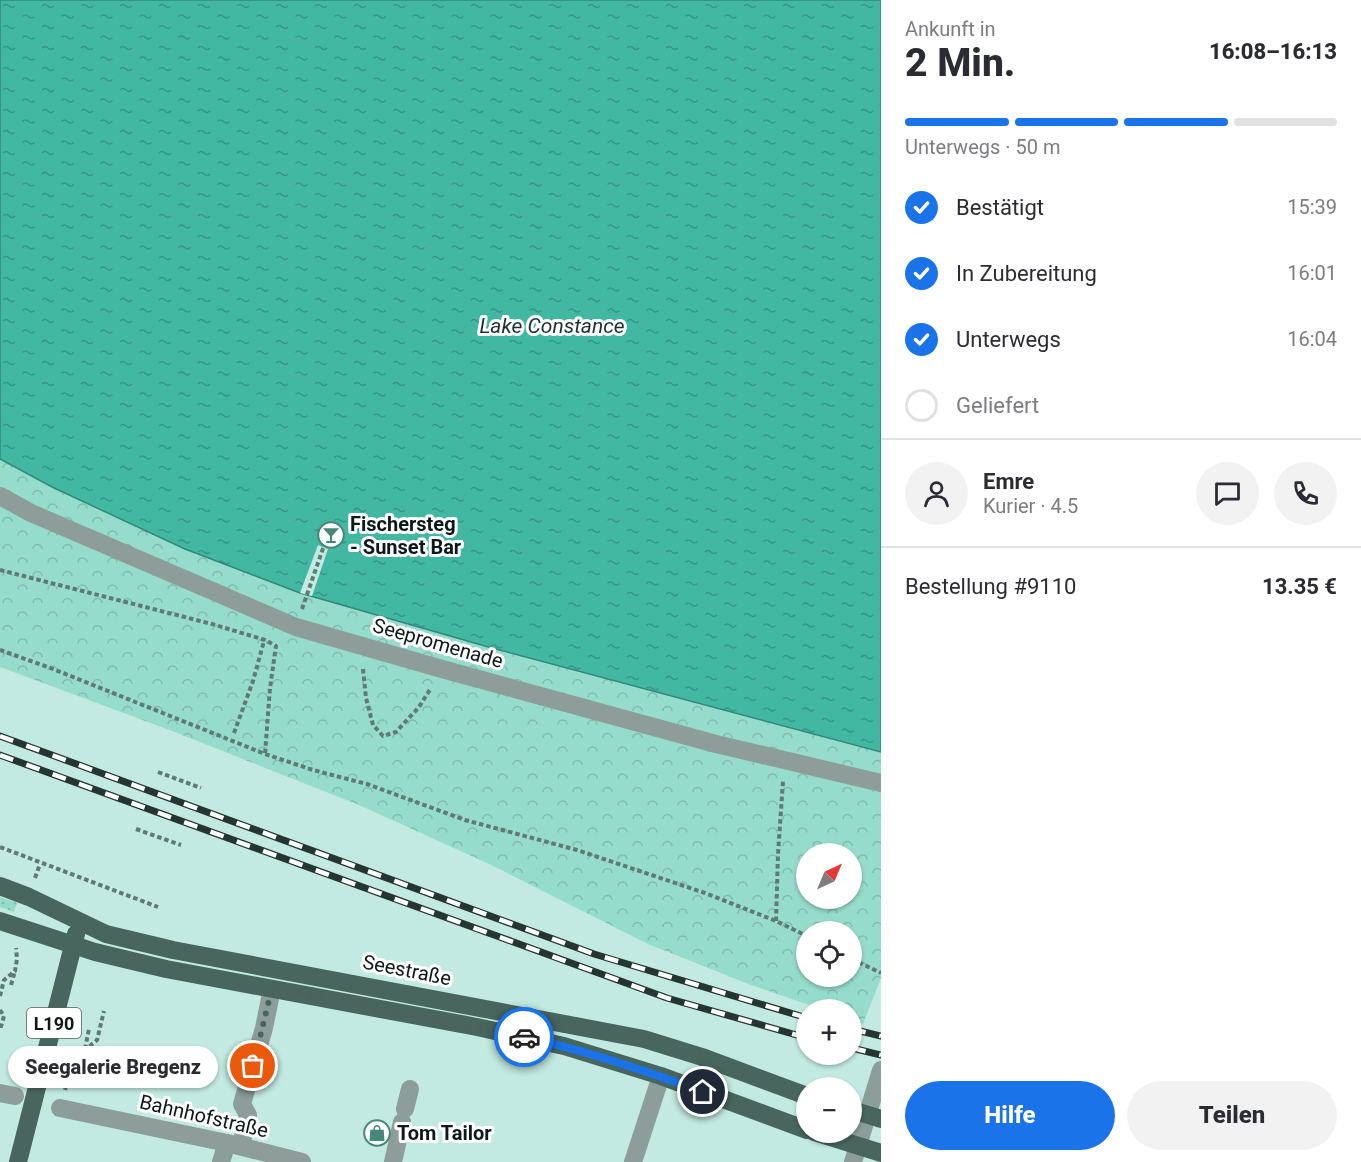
<!DOCTYPE html>
<html lang="de">
<meta charset="utf-8">
<style>
body{margin:0;font-family:Roboto,sans-serif;background:#f2f2f3;color:#2b2b33;height:100vh;display:flex;flex-direction:column;font-size:22px;white-space:nowrap}
*{box-sizing:border-box;margin:0}
p{font-size:20px;color:#7c7c81}
.icon{flex:none;width:33px;height:33px;fill:none;stroke:currentColor;stroke-width:2;stroke-linecap:round;stroke-linejoin:round}
.map{position:relative;flex:1;overflow:hidden}
.side{display:flex;flex-direction:column;background:#fff;width:480px}
.side>*{flex:none}
.needle{width:39px;rotate:44deg}
.controls{position:absolute;left:796px;top:843px;display:grid;gap:12px}
.controls a{display:grid;place-items:center;width:66px;height:66px;border-radius:50%;background:#fff;box-shadow:0 2px 4px #0004;font-size:30px}
.pin{position:absolute;display:grid;place-items:center;width:51px;height:51px;color:#fff;margin:-26px;border:3px solid #fff;border-radius:50%;box-shadow:0 2px 6px #0007}
.courier{position:absolute;display:grid;place-items:center;width:60px;height:60px;margin:-30px;border:4px solid #1a73e8;border-radius:50%;background:#fff;color:#222;box-shadow:0 2px 8px #0007}
.bubble{position:absolute;height:42px;border-radius:21px;background:#fff;box-shadow:0 2px 4px #0004;font-size:20px;font-weight:800;line-height:42px;text-align:center}
.summary em{font-style:normal;font-weight:800}
.summary div{display:flex;flex-direction:column-reverse}
.summary{display:flex;align-items:center;justify-content:space-between;height:102px;padding:0 24px}
h1{font-size:39px;font-weight:800;line-height:45px}
.bar{display:grid;grid-template-columns:repeat(4,1fr);gap:9px 6px;align-content:center;height:72px;padding:0 24px}
.bar i{height:8px;border-radius:4px;background:#e1e1e2}
.bar .selected{background:#1a73e8}
.bar p{grid-column:span 4}
.line{display:flex;align-items:center;gap:15px;padding:0 24px;border-top:2px solid #e1e1e2}
.line div{flex:1}
.round{display:grid;place-items:center;flex:none;width:63px;height:63px;border-radius:32px;background:#f2f2f3}
ol{padding:0 24px;list-style:none}
li{display:flex;align-items:center;gap:18px;height:66px}
li p{margin-inline-start:auto}
li .icon{padding:6px;border-radius:50%;background:#1a73e8;color:#fff;stroke-width:4}
li:last-child{color:#7c7c81}
li i{width:33px;height:33px;border:3px solid #e1e1e2;border-radius:50%}
.action{display:flex;gap:12px;margin-top:auto;padding:12px 24px}
.action a{flex:1;height:69px;border-radius:36px;background:#1a73e8;color:#fff;font-size:24px;font-weight:800;line-height:69px;text-align:center}
.action a+a{background:#f2f2f3;color:#2b2b33}
main{display:flex;flex:1;min-height:0}
.map>svg:first-child{display:block}
.grass{fill:url(#grass-dots)}
.park{fill:url(#park-crowns);fill-rule:evenodd}
.water{fill:url(#water-ripples);stroke:#328979;stroke-width:1.5}
.pier{fill:#c2eae0}
.lines{fill:none;stroke-linecap:round;stroke-linejoin:round}
.path{stroke:#5f7973;stroke-width:4;stroke-dasharray:4.5 3;stroke-linecap:butt}
.minor{stroke:#8d9d99;stroke-width:18}
.major{stroke:#48655e;stroke-width:18}
.rail-casing{stroke:#253632;stroke-width:7}
.rail{stroke:#fff;stroke-width:4.5;stroke-dasharray:14;stroke-linecap:butt}
.done{stroke:#4c635d;stroke-width:6;stroke-dasharray:0 10.8}
.route{stroke:#1a73e8;stroke-width:8}
.labels{text-anchor:middle;dominant-baseline:central;stroke-width:6;stroke-linejoin:round;paint-order:stroke}
.shield{fill:#fff;stroke:#555f5d;stroke-width:1.5}
.shield-label{font-size:18px;font-weight:bold;fill:#0c1a17}
.poi-label{font-size:20px;font-weight:bold;fill:#0c1a17;stroke:#fff;text-anchor:start}
.street-label{font-size:20px;fill:#0c1a17;stroke:#fff}
.water-label{font-size:21px;font-style:italic;fill:#1c302c;stroke:#fff}
</style>
<main>
<div class="map">
<svg width="881" height="1162" viewBox="0 0 881 1162">
<defs>
<pattern id="grass-dots" width="8" height="8" patternUnits="userSpaceOnUse" patternTransform="scale(1.5)"><rect width="8" height="8" fill="#96dccc"/><path d="M2 2h.1M6 6h.1" fill="none" stroke="#80bcae" stroke-width="1.8" stroke-linecap="round"/></pattern>
<pattern id="park-crowns" width="20" height="18" patternUnits="userSpaceOnUse" patternTransform="scale(1.5)"><rect width="20" height="18" fill="#96dccc"/><path d="M2 6a3 3 0 1 1 6 0M12 15a3 3 0 1 1 6 0" fill="none" stroke="#80bcae"/></pattern>
<pattern id="water-ripples" width="26" height="14" patternUnits="userSpaceOnUse" patternTransform="scale(1.5)"><rect width="26" height="14" fill="#42b8a3"/><path d="M2 4q2-2 4 0t4 0M15 11q2-2 4 0t4 0" fill="none" stroke="#369584"/></pattern>
</defs>
<rect width="100%" height="100%" fill="#c2eae0"/>
<!-- grass -->
<path class="grass" d="M0,897L17,903L14,912L0,907Z"/>
<!-- park -->
<path class="park" d="M0,459L52,487L185,549L300,593L492,648L881,752V978L863,1024L852,1020V1010L821,1009L751,985L648,944L489,864L359,805L172,731L0,667ZM807,854H852V898H807ZM807,932H852V976H807Z"/>
<!-- water -->
<path class="water" d="M0,0H881V752L492,648L300,593L185,549L52,487L0,459Z"/>
<!-- pier -->
<path class="pier" d="M318,545L328,549L312,596L300,593Z"/>
<g class="lines">
<!-- path -->
<path class="path" d="M0,570L212,624L265,640L276,646L270,688L265,754
M302,609L328,534
M0,650L48,667L265,754L313,770L367,784L465,820L577,850L705,893L776,921L807,936
M363,669L366,698L373,725L383,736L396,732L419,707L431,688
M234,733L253,681L264,641
M158,772L201,788
M136,829L181,845
M0,847L158,907
M35,878L40,864
M776,921L778,854L783,781
M852,959L881,973
M11,985L15,971
M0,996L4,980L15,971L17,959L16,948
M0,1010L4,1016L0,1030
M85,1049L89,1029
M65,1090L73,1060L97,1040L104,1011"/>
<!-- minor -->
<path class="minor" d="M0,496L31,513L296,627L442,669L716,744L881,783
M0,1093L15,1096
M60,1108L227,1143L302,1162
M405,1109L410,1089
M241,1146L248,1115L242,1104L264,1028L272,989
M221,1162L227,1143
M393,1162L402,1122
M633,1162L661,1076
M853,1162L881,1070"/>
<!-- major -->
<path class="major" d="M0,886L29,897L106,934L173,950L644,1039L702,1057L807,1096
M0,921L95,952L166,969L477,1027L564,1046L661,1076L807,1130
M852,1110L881,1119
M814,1132L881,1153
M18,1162L76,934"/>
<!-- rail casing -->
<g class="rail-casing">
<path id="rail" d="M0,736L594,954L807,1018
M0,755L667,998L807,1038
M852,1029L881,1036
M852,1048L881,1055"/>
</g>
<!-- rail -->
<use href="#rail" class="rail"/>
</g>
<g class="lines">
<!-- done -->
<path class="done" d="M253,1066L272,988L524,1037"/>
<!-- route -->
<path class="route" d="M524,1037C585,1050 644,1070 703,1092"/>
</g>
<!-- icons -->
<defs>
<g id="bar-ring" transform="scale(1.35)"><circle r="9.5" fill="#fff" stroke="#45887a" stroke-width="1.5"/><path d="M-6-5H6L.8 .8V4.5H3.5V6h-7V4.5H-.8V.8Z" fill="#45887a"/></g>
<g id="shop-ring" transform="scale(1.35)"><circle r="9.5" fill="#fff" stroke="#45887a" stroke-width="1.5"/><path d="M-5-2.5h2.3a2.7 3.5 0 0 1 5.4 0H5L5.5 6h-11ZM-1.5-2.5h3a1.5 2.3 0 0 0-3 0Z" fill="#45887a"/></g>
</defs>
<g fill-rule="evenodd">
<use href="#bar-ring" x="331" y="535"/>
<use href="#shop-ring" x="377" y="1133"/>
</g>
<g class="labels">
<!-- shield labels -->
<rect class="shield" x="27" y="1008" width="54" height="30" rx="4.5"/>
<g class="shield-label">
<text x="54" y="1023">L190</text>
</g>
<!-- poi labels -->
<g class="poi-label">
<text x="350" y="524">Fischersteg<tspan x="350" dy="23">- Sunset Bar</tspan></text>
<text x="397" y="1133">Tom Tailor</text>
</g>
<!-- street labels -->
<g class="street-label">
<text transform="translate(438 643) rotate(16)">Seepromenade</text>
<text transform="translate(407 970) rotate(11)">Seestraße</text>
<text transform="translate(204 1116) rotate(13)">Bahnhofstraße</text>
</g>
<!-- water labels -->
<g class="water-label">
<text x="552" y="326">Lake Constance</text>
</g>
</g>
</svg>
<div class="controls">
<a><svg class="needle" viewBox="-14 -14 28 28"><path d="M0-13l5 13h-10z" fill="#e53935"/><path d="M0 13l5-13h-10z" fill="#7c7c81"/></svg></a>
<a><svg class="icon" aria-label="locate" viewBox="0 0 24 24"><circle cx="12" cy="12" r="6"/><path d="M12 2v4M12 18v4M2 12h4M18 12h4"/></svg></a>
<a>+</a>
<a>−</a>
</div>
<div class="pin" style="left:253px;top:1066px;background:#ea580c"><svg class="icon" aria-label="bag" viewBox="0 0 24 24"><path d="M5 8h14l-1 12H6zM9 8a3 3 0 0 1 6 0"/></svg></div>
<div class="pin" style="left:703px;top:1092px;background:#1f2937"><svg class="icon" aria-label="home" viewBox="0 0 24 24"><path d="M3 11l9-7 9 7M6 9v11h12V9"/></svg></div>
<div class="courier" style="left:524px;top:1037px"><svg class="icon" aria-label="car" viewBox="0 0 24 24"><path d="M5 17H2v-5l4-1 3-4h7l3 4 3 1v5h-3M9 17h6M6 11h13"/><circle cx="7" cy="17" r="2"/><circle cx="17" cy="17" r="2"/></svg></div>
<div class="bubble" style="left:8px;top:1046px;width:210px">Seegalerie Bregenz</div>
</div>
<section class="side">
<div class="summary"><div><h1>2 Min.</h1><p>Ankunft in</p></div><em>16:08–16:13</em></div>
<div class="bar"><i class="selected"></i><i class="selected"></i><i class="selected"></i><i></i><p>Unterwegs · 50 m</p></div>
<ol>
<li><svg class="icon" aria-label="check" viewBox="0 0 24 24"><path d="M5 12l5 5 9-10"/></svg>Bestätigt<p>15:39</p></li>
<li><svg class="icon" aria-label="check" viewBox="0 0 24 24"><path d="M5 12l5 5 9-10"/></svg>In Zubereitung<p>16:01</p></li>
<li><svg class="icon" aria-label="check" viewBox="0 0 24 24"><path d="M5 12l5 5 9-10"/></svg>Unterwegs<p>16:04</p></li>
<li><i></i>Geliefert</li>
</ol>
<div class="line" style="height:108px"><a class="round"><svg class="icon" aria-label="person" viewBox="0 0 24 24"><circle cx="12" cy="8" r="4"/><path d="M4 21q1-7 8-7t8 7"/></svg></a><div><b>Emre</b><p>Kurier · 4.5</p></div><a class="round"><svg class="icon" aria-label="chat" viewBox="0 0 24 24"><path d="M4 5h16v11H9l-5 4z"/></svg></a><a class="round"><svg class="icon" aria-label="phone" viewBox="0 0 24 24"><path d="M5 4h4l2 5-3 2q2 4 5 5l2-3 5 2v4C11 20 4 13 5 4z"/></svg></a></div>
<div class="line" style="height:78px"><div>Bestellung #9110</div><b>13.35 €</b></div>
<div class="action"><a>Hilfe</a><a>Teilen</a></div>
</section>
</main>
